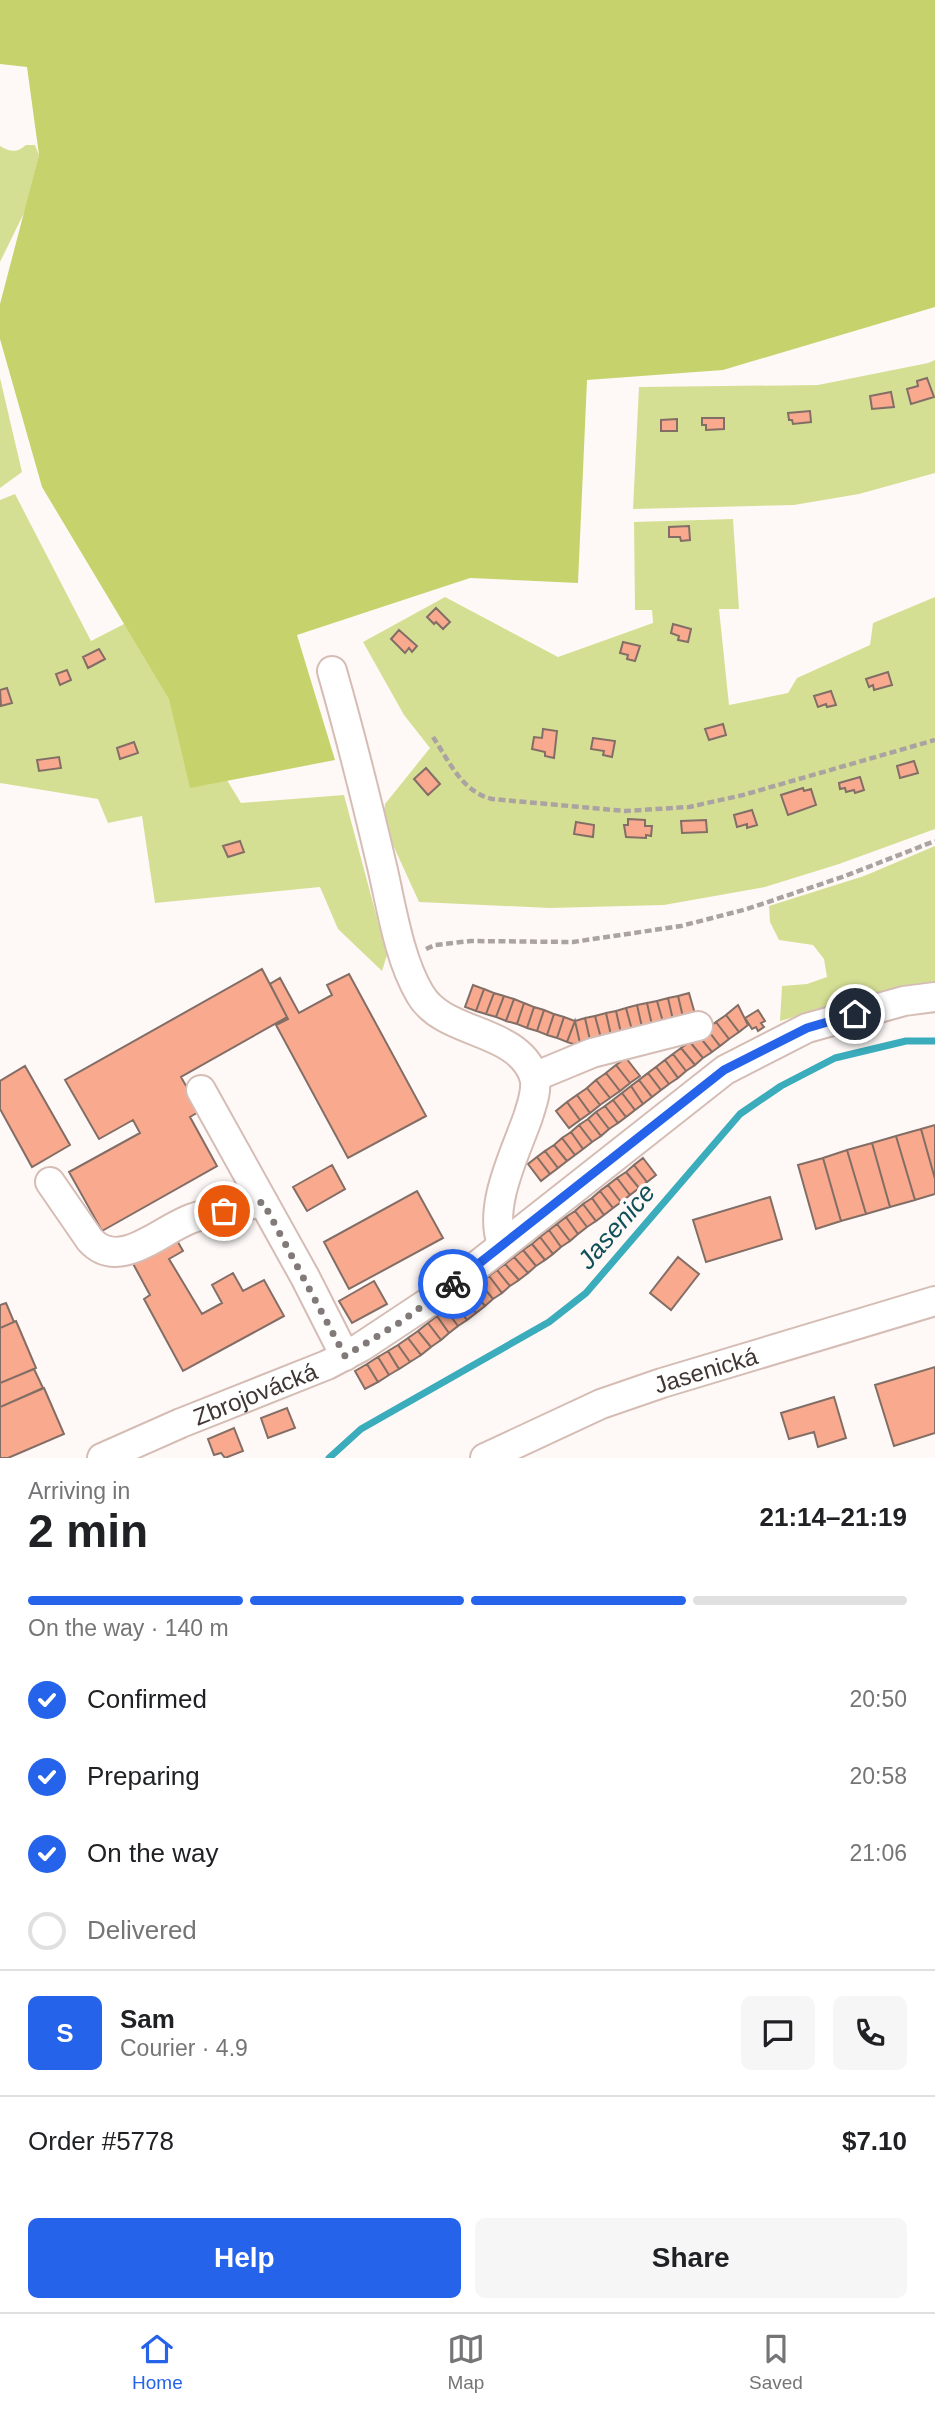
<!DOCTYPE html>
<meta charset="utf-8">
<style>
body{margin:0;font-family:Helvetica,sans-serif;background:#f6f6f6;color:#202124;height:100vh;display:flex;flex-direction:column;font-size:26px;white-space:nowrap}
*{box-sizing:border-box;margin:0}
p{font-size:23px;color:#757577}
.icon{flex:none;width:38px;height:38px;fill:none;stroke:currentColor;stroke-width:2;stroke-linecap:round;stroke-linejoin:round}
.map{position:relative;height:1458px;overflow:hidden}
.sheet{display:flex;flex-direction:column;background:#fff;flex:1}
.sheet>*{flex:none}
.pin{position:absolute;display:grid;place-items:center;width:60px;height:60px;color:#fff;margin:-30px;border:4px solid #fff;border-radius:50%;box-shadow:0 2px 7px #0007}
.courier{position:absolute;display:grid;place-items:center;width:70px;height:70px;margin:-35px;border:5px solid #2563eb;border-radius:50%;background:#fff;color:#222;box-shadow:0 2px 9px #0007}
.overview em{font-style:normal;font-weight:600}
.overview div{display:flex;flex-direction:column-reverse}
.overview{display:flex;align-items:center;justify-content:space-between;height:119px;padding:0 28px}
h1{font-size:46px;font-weight:600;line-height:52px}
.bar{display:grid;grid-template-columns:repeat(4,1fr);gap:10px 7px;align-content:center;height:84px;padding:0 28px}
.bar i{height:9px;border-radius:5px;background:#e0e0e0}
.bar .active{background:#2563eb}
.bar p{grid-column:span 4}
.line{display:flex;align-items:center;gap:18px;padding:0 28px;border-top:2px solid #e0e0e0}
.line div{flex:1}
.round{display:grid;place-items:center;flex:none;width:74px;height:74px;border-radius:10px;background:#f6f6f6}
ol{padding:0 28px;list-style:none}
li{display:flex;align-items:center;gap:21px;height:77px}
li p{margin-inline-start:auto}
li .icon{padding:7px;border-radius:50%;background:#2563eb;color:#fff;stroke-width:4}
li:last-child{color:#757577}
li i{width:38px;height:38px;border:4px solid #e0e0e0;border-radius:50%}
.primary-button{display:flex;gap:14px;margin-top:auto;padding:14px 28px}
.primary-button a{flex:1;height:80px;border-radius:10px;background:#2563eb;color:#fff;font-size:28px;font-weight:600;line-height:80px;text-align:center}
.primary-button a+a{background:#f6f6f6;color:#202124}
.tab-bar{display:flex;justify-content:space-around;align-items:center;height:98px;border-top:2px solid #e0e0e0;background:#fff;font-size:19px;color:#757577}
.tab-bar a{display:grid;justify-items:center;gap:4px}
.tab-bar .active{color:#2563eb}
.map>svg:first-child{display:block}
.green{fill:#d5df94}
.forest{fill:#c6d36d}
.lines{fill:none;stroke-linecap:round;stroke-linejoin:round}
.stream{stroke:#3aacbb;stroke-width:7}
.building{fill:#f8a98e;stroke:#836e66;stroke-width:2}
.minor-casing{stroke:#d5bdb5;stroke-width:32}
.path{stroke:#aba3a1;stroke-width:4.5;stroke-dasharray:7 3.5;stroke-linecap:butt}
.minor{stroke:#fff;stroke-width:28}
.done{stroke:#827a78;stroke-width:7;stroke-dasharray:0 12.6}
.route{stroke:#2563eb;stroke-width:9}
.labels{text-anchor:middle;dominant-baseline:central;stroke-width:7;stroke-linejoin:round;paint-order:stroke}
.street-label{font-size:24px;fill:#403633;stroke:#fef9f7}
.water-label{font-size:26px;font-style:italic;fill:#0f5058;stroke:#fef9f7}
</style>
<div class="map">
<svg width="935" height="1458" viewBox="0 0 935 1458">
<rect width="100%" height="100%" fill="#fef9f7"/>
<!-- green -->
<path class="green" d="M26,145H35L39,155L26,209L0,262V146C10,152 17,153 26,145Z
M935,360V473L859,494L794,505L633,509L639,387L818,385L928,363Z
M0,378L22,472L0,488Z
M15,494L91,641L130,621L241,803L344,795L387,955L382,971L338,929L320,887L155,903L142,816L108,823L98,799L0,783V500Z
M733,519L739,609H719L729,705L788,693L797,678L870,645L873,623L935,597V829L839,864L765,887L664,905L549,908L419,902L383,823L385,804L430,748L404,715L363,642L445,597L558,657L653,623L652,610H635L634,522Z
M935,846V983L912,986L854,1003L837,1005L780,1021L782,986L807,984L827,977L824,959L813,945L779,940L770,922L769,906L864,876Z"/>
<!-- forest -->
<path class="forest" d="M0,0H935V307L723,370L587,380L578,583L470,578L297,635L335,760L190,788L169,699L42,487L0,339V304L39,155L27,67L0,64Z"/>
<g class="lines">
<!-- stream -->
<path class="stream" d="M329,1458L361,1429L549,1322L586,1293L740,1114L781,1086L835,1058L906,1041H935"/>
</g>
<!-- building -->
<path class="building" d="M927,378L934,397L911,404L907,389L918,386L917,381Z
M891,392L894,407L872,409L870,396Z
M810,411L811,422L793,424L792,420H789L788,413Z
M702,418H724V429L706,430V425H702Z
M677,419V431H661V420Z
M689,526L690,540L681,541L680,537H669V527Z
M436,608L450,622L443,629L436,622L434,624L427,617Z
M673,624L691,629L688,642L678,640L679,636L671,633Z
M399,630L417,646L412,652L409,648L405,653L391,639Z
M623,642L640,646L635,661L627,659L628,655L620,653Z
M99,649L105,659L88,668L83,657Z
M67,670L71,680L60,685L56,674Z
M888,672L892,685L874,690L873,685L869,687L866,679Z
M7,688L12,703L1,706L0,690Z
M831,691L836,705L827,707L826,704L818,707L814,696Z
M723,724L726,735L709,740L705,729Z
M543,729L557,731L554,758L545,756V752L532,749L534,737L542,738Z
M593,738L615,741L612,757L603,755L604,751L591,749Z
M134,742L138,753L120,759L117,748Z
M59,757L61,768L39,771L37,760Z
M914,761L918,773L900,778L897,766Z
M426,768L440,784L428,795L414,779Z
M860,777L864,790L855,793L854,790L846,792L845,788L840,789L839,783Z
M803,788L804,791L811,789L816,805L788,815L781,795Z
M752,810L757,825L747,828V824L737,827L734,815Z
M628,819L645,820V826H652L651,836L646,835V838L626,837L624,825H628Z
M706,820L707,832L682,833L681,821Z
M576,822L594,825L593,837L574,834Z
M240,841L244,852L228,857L223,846Z
M262,969L287,1017L181,1077L200,1111L190,1117L217,1166L102,1231L69,1172L140,1133L133,1120L99,1139L65,1080Z
M349,974L426,1116L348,1158L276,1025L288,1019L270,984L280,978L299,1013L332,995L327,985Z
M473,985L484,989L476,1011L465,1007Z
M484,989L494,993L486,1014L476,1011Z
M494,993L504,996L496,1017L486,1014Z
M689,993L695,1014L683,1017L678,996Z
M504,996L514,999L506,1021L496,1017Z
M678,996L683,1017L673,1020L668,998Z
M668,998L673,1020L663,1022L657,1001Z
M514,999L524,1003L517,1024L506,1021Z
M657,1001L663,1022L652,1025L647,1003Z
M524,1003L534,1007L527,1028L517,1024Z
M647,1003L652,1025L642,1027L637,1005Z
M637,1005L642,1027L632,1030L626,1008Z
M738,1005L748,1025L739,1032L726,1015Z
M534,1007L544,1010L537,1031L527,1028Z
M626,1008L632,1030L621,1033L616,1011Z
M544,1010L554,1014L547,1035L537,1031Z
M758,1010L765,1021L761,1023L764,1027L758,1031L756,1027L752,1029L745,1018Z
M616,1011L621,1033L611,1035L606,1013Z
M606,1013L611,1035L601,1038L595,1016Z
M554,1014L564,1017L557,1038L547,1035Z
M726,1015L739,1032L729,1039L716,1022Z
M595,1016L601,1038L590,1040L585,1018Z
M564,1017L575,1021L567,1042L557,1038Z
M585,1018L590,1040L580,1043L575,1021Z
M575,1021L580,1043L573,1044L567,1042Z
M716,1022L729,1039L720,1046L707,1029Z
M707,1029L720,1046L712,1052L698,1035Z
M698,1035L712,1052L703,1058L690,1042Z
M690,1042L703,1058L695,1065L681,1048Z
M681,1048L695,1065L686,1071L673,1054Z
M673,1054L686,1071L678,1078L665,1060Z
M626,1058L640,1076L630,1083L616,1065Z
M665,1060L678,1078L669,1084L656,1067Z
M616,1065L630,1083L620,1091L606,1073Z
M25,1066L70,1145L32,1167L0,1109V1081Z
M656,1067L669,1084L661,1090L648,1073Z
M606,1073L620,1091L610,1098L596,1080Z
M648,1073L661,1090L652,1097L639,1080Z
M596,1080L610,1098L600,1105L587,1088Z
M639,1080L652,1097L643,1104L631,1086Z
M631,1086L643,1104L635,1110L622,1093Z
M587,1088L600,1105L590,1113L577,1095Z
M622,1093L635,1110L626,1117L613,1100Z
M577,1095L590,1113L580,1120L567,1102Z
M613,1100L626,1117L618,1123L605,1106Z
M567,1102L580,1120L569,1128L556,1111Z
M605,1106L618,1123L609,1129L596,1112Z
M596,1112L609,1129L601,1136L588,1119Z
M588,1119L601,1136L592,1142L579,1125Z
M579,1125L592,1142L583,1149L571,1132Z
M935,1125V1179L921,1129Z
M921,1129L935,1179V1194L915,1200L896,1136Z
M571,1132L583,1149L575,1155L562,1138Z
M896,1136L915,1200L890,1207L872,1143Z
M562,1138L575,1155L567,1161L554,1145Z
M872,1143L890,1207L866,1214L847,1150Z
M554,1145L567,1161L558,1168L545,1151Z
M847,1150L866,1214L841,1221L823,1158Z
M545,1151L558,1168L550,1174L537,1157Z
M537,1157L550,1174L541,1181L528,1164Z
M643,1158L656,1175L647,1182L634,1165Z
M823,1158L841,1221L816,1229L798,1165Z
M332,1165L345,1189L307,1211L293,1187Z
M634,1165L647,1182L639,1188L626,1172Z
M626,1172L639,1188L630,1195L617,1178Z
M617,1178L630,1195L621,1202L608,1185Z
M608,1185L621,1202L613,1208L600,1191Z
M417,1191L443,1238L349,1289L324,1242Z
M600,1191L613,1208L604,1215L592,1198Z
M770,1197L782,1239L706,1262L693,1220Z
M592,1198L604,1215L596,1221L583,1204Z
M583,1204L596,1221L587,1227L575,1211Z
M575,1211L587,1227L578,1234L566,1217Z
M566,1217L578,1234L570,1241L557,1224Z
M557,1224L570,1241L561,1247L549,1230Z
M549,1230L561,1247L553,1254L540,1237Z
M175,1237L183,1251L169,1259L202,1314L222,1303L212,1285L233,1273L243,1291L264,1280L284,1316L183,1371L144,1299L150,1295L131,1260Z
M540,1237L553,1254L545,1260L532,1244Z
M532,1244L545,1260L536,1266L523,1250Z
M523,1250L536,1266L528,1273L514,1257Z
M514,1257L528,1273L519,1280L505,1264Z
M678,1257L699,1274L671,1310L650,1293Z
M505,1264L519,1280L510,1286L497,1270Z
M497,1270L510,1286L502,1293L489,1276Z
M489,1276L502,1293L493,1299L480,1283Z
M374,1281L387,1304L352,1323L339,1301Z
M480,1283L493,1299L485,1306L472,1289Z
M472,1289L485,1306L476,1313L463,1296Z
M463,1296L476,1313L467,1320L454,1303Z
M6,1303L14,1322L0,1328V1305Z
M454,1303L467,1320L458,1326L446,1310Z
M446,1310L458,1326L449,1333L437,1316Z
M437,1316L449,1333L441,1340L428,1323Z
M16,1321L36,1368L0,1383V1328Z
M428,1323L441,1340L431,1347L418,1331Z
M418,1331L431,1347L421,1355L408,1338Z
M408,1338L421,1355L410,1362L398,1345Z
M398,1345L410,1362L399,1369L388,1351Z
M388,1351L399,1369L389,1375L378,1357Z
M378,1357L389,1375L378,1382L367,1364Z
M367,1364L378,1382L365,1389L355,1371Z
M935,1367V1433L894,1446L875,1385Z
M34,1369L43,1388L0,1407V1383Z
M44,1388L64,1434L8,1458H0V1407Z
M834,1397L846,1438L818,1447L814,1432L789,1439L781,1413Z
M287,1408L295,1428L268,1438L261,1418Z
M234,1428L243,1451L225,1458L221,1453L214,1455L208,1439Z"/>
<g class="lines">
<!-- minor casing -->
<g class="minor-casing">
<g id="minor">
<path d="M332,671C350,734 366,798 381,862C391,903 398,957 420,994C444,1036 516,1027 534,1076C538,1089 532,1104 528,1117C515,1154 488,1206 502,1244"/>
<path d="M534,1077L592,1053L698,1026"/>
<path d="M201,1090L305,1277L345,1356"/>
<path d="M50,1182L90,1240C120,1273 162,1228 193,1218C216,1210 240,1207 263,1202"/>
<path id="s1" d="M102,1458L181,1423L327,1365L361,1347L441,1294L725,1070L807,1028L904,1001L935,997"/>
<path id="s2" d="M485,1458L601,1404L662,1383L935,1301"/>
</g>
</g>
<!-- path -->
<path class="path" d="M433,737C449,761 462,792 492,799L625,811L689,807L743,795L935,740
M426,949L435,945L471,941L573,942L681,926L747,909L845,876L935,841"/>
<!-- minor -->
<use href="#minor" class="minor"/>
</g>
<g class="lines">
<!-- done -->
<path class="done" d="M224,1211L263,1202L345,1356L399,1323L453,1284"/>
<!-- route -->
<path class="route" d="M453,1284L724,1070L807,1028L855,1014"/>
</g>
<g class="labels">
<!-- street labels -->
<g class="street-label">
<text stroke="none"><textPath href="#s2" startOffset="238">Jasenická</textPath></text>
<text stroke="none"><textPath href="#s1" startOffset="166">Zbrojovácká</textPath></text>
</g>
<!-- water labels -->
<g class="water-label">
<text transform="translate(616 1226) rotate(-49)">Jasenice</text>
</g>
</g>
</svg>
<div class="pin" style="left:224px;top:1211px;background:#ea580c"><svg class="icon" aria-label="bag" viewBox="0 0 24 24"><path d="M5 8h14l-1 12H6zM9 8a3 3 0 0 1 6 0"/></svg></div>
<div class="pin" style="left:855px;top:1014px;background:#1f2937"><svg class="icon" aria-label="home" viewBox="0 0 24 24"><path d="M3 11l9-7 9 7M6 9v11h12V9"/></svg></div>
<div class="courier" style="left:453px;top:1284px"><svg class="icon" aria-label="bike" viewBox="0 0 24 24"><circle cx="6" cy="16" r="4"/><circle cx="18" cy="16" r="4"/><path d="M6 16l4-8h5l3 8M10 8l3 8H6M13 5h3"/></svg></div>
</div>
<section class="sheet">
<div class="overview"><div><h1>2 min</h1><p>Arriving in</p></div><em>21:14–21:19</em></div>
<div class="bar"><i class="active"></i><i class="active"></i><i class="active"></i><i></i><p>On the way · 140 m</p></div>
<ol>
<li><svg class="icon" aria-label="check" viewBox="0 0 24 24"><path d="M5 12l5 5 9-10"/></svg>Confirmed<p>20:50</p></li>
<li><svg class="icon" aria-label="check" viewBox="0 0 24 24"><path d="M5 12l5 5 9-10"/></svg>Preparing<p>20:58</p></li>
<li><svg class="icon" aria-label="check" viewBox="0 0 24 24"><path d="M5 12l5 5 9-10"/></svg>On the way<p>21:06</p></li>
<li><i></i>Delivered</li>
</ol>
<div class="line" style="height:126px"><b class="round" style="background:#2563eb;color:#fff">S</b><div><b>Sam</b><p>Courier · 4.9</p></div><a class="round"><svg class="icon" aria-label="chat" viewBox="0 0 24 24"><path d="M4 5h16v11H9l-5 4z"/></svg></a><a class="round"><svg class="icon" aria-label="phone" viewBox="0 0 24 24"><path d="M5 4h4l2 5-3 2q2 4 5 5l2-3 5 2v4C11 20 4 13 5 4z"/></svg></a></div>
<div class="line" style="height:91px"><div>Order #5778</div><b>$7.10</b></div>
<div class="primary-button"><a>Help</a><a>Share</a></div>
</section>
<nav class="tab-bar">
<a class="active"><svg class="icon" aria-label="home" viewBox="0 0 24 24"><path d="M3 11l9-7 9 7M6 9v11h12V9"/></svg>Home</a>
<a><svg class="icon" aria-label="map" viewBox="0 0 24 24"><path d="M3 6l6-2 6 2 6-2v14l-6 2-6-2-6 2zM9 4v14M15 6v14"/></svg>Map</a>
<a><svg class="icon" aria-label="saved" viewBox="0 0 24 24"><path d="M7 4h10v16l-5-4-5 4z"/></svg>Saved</a>
</nav>
